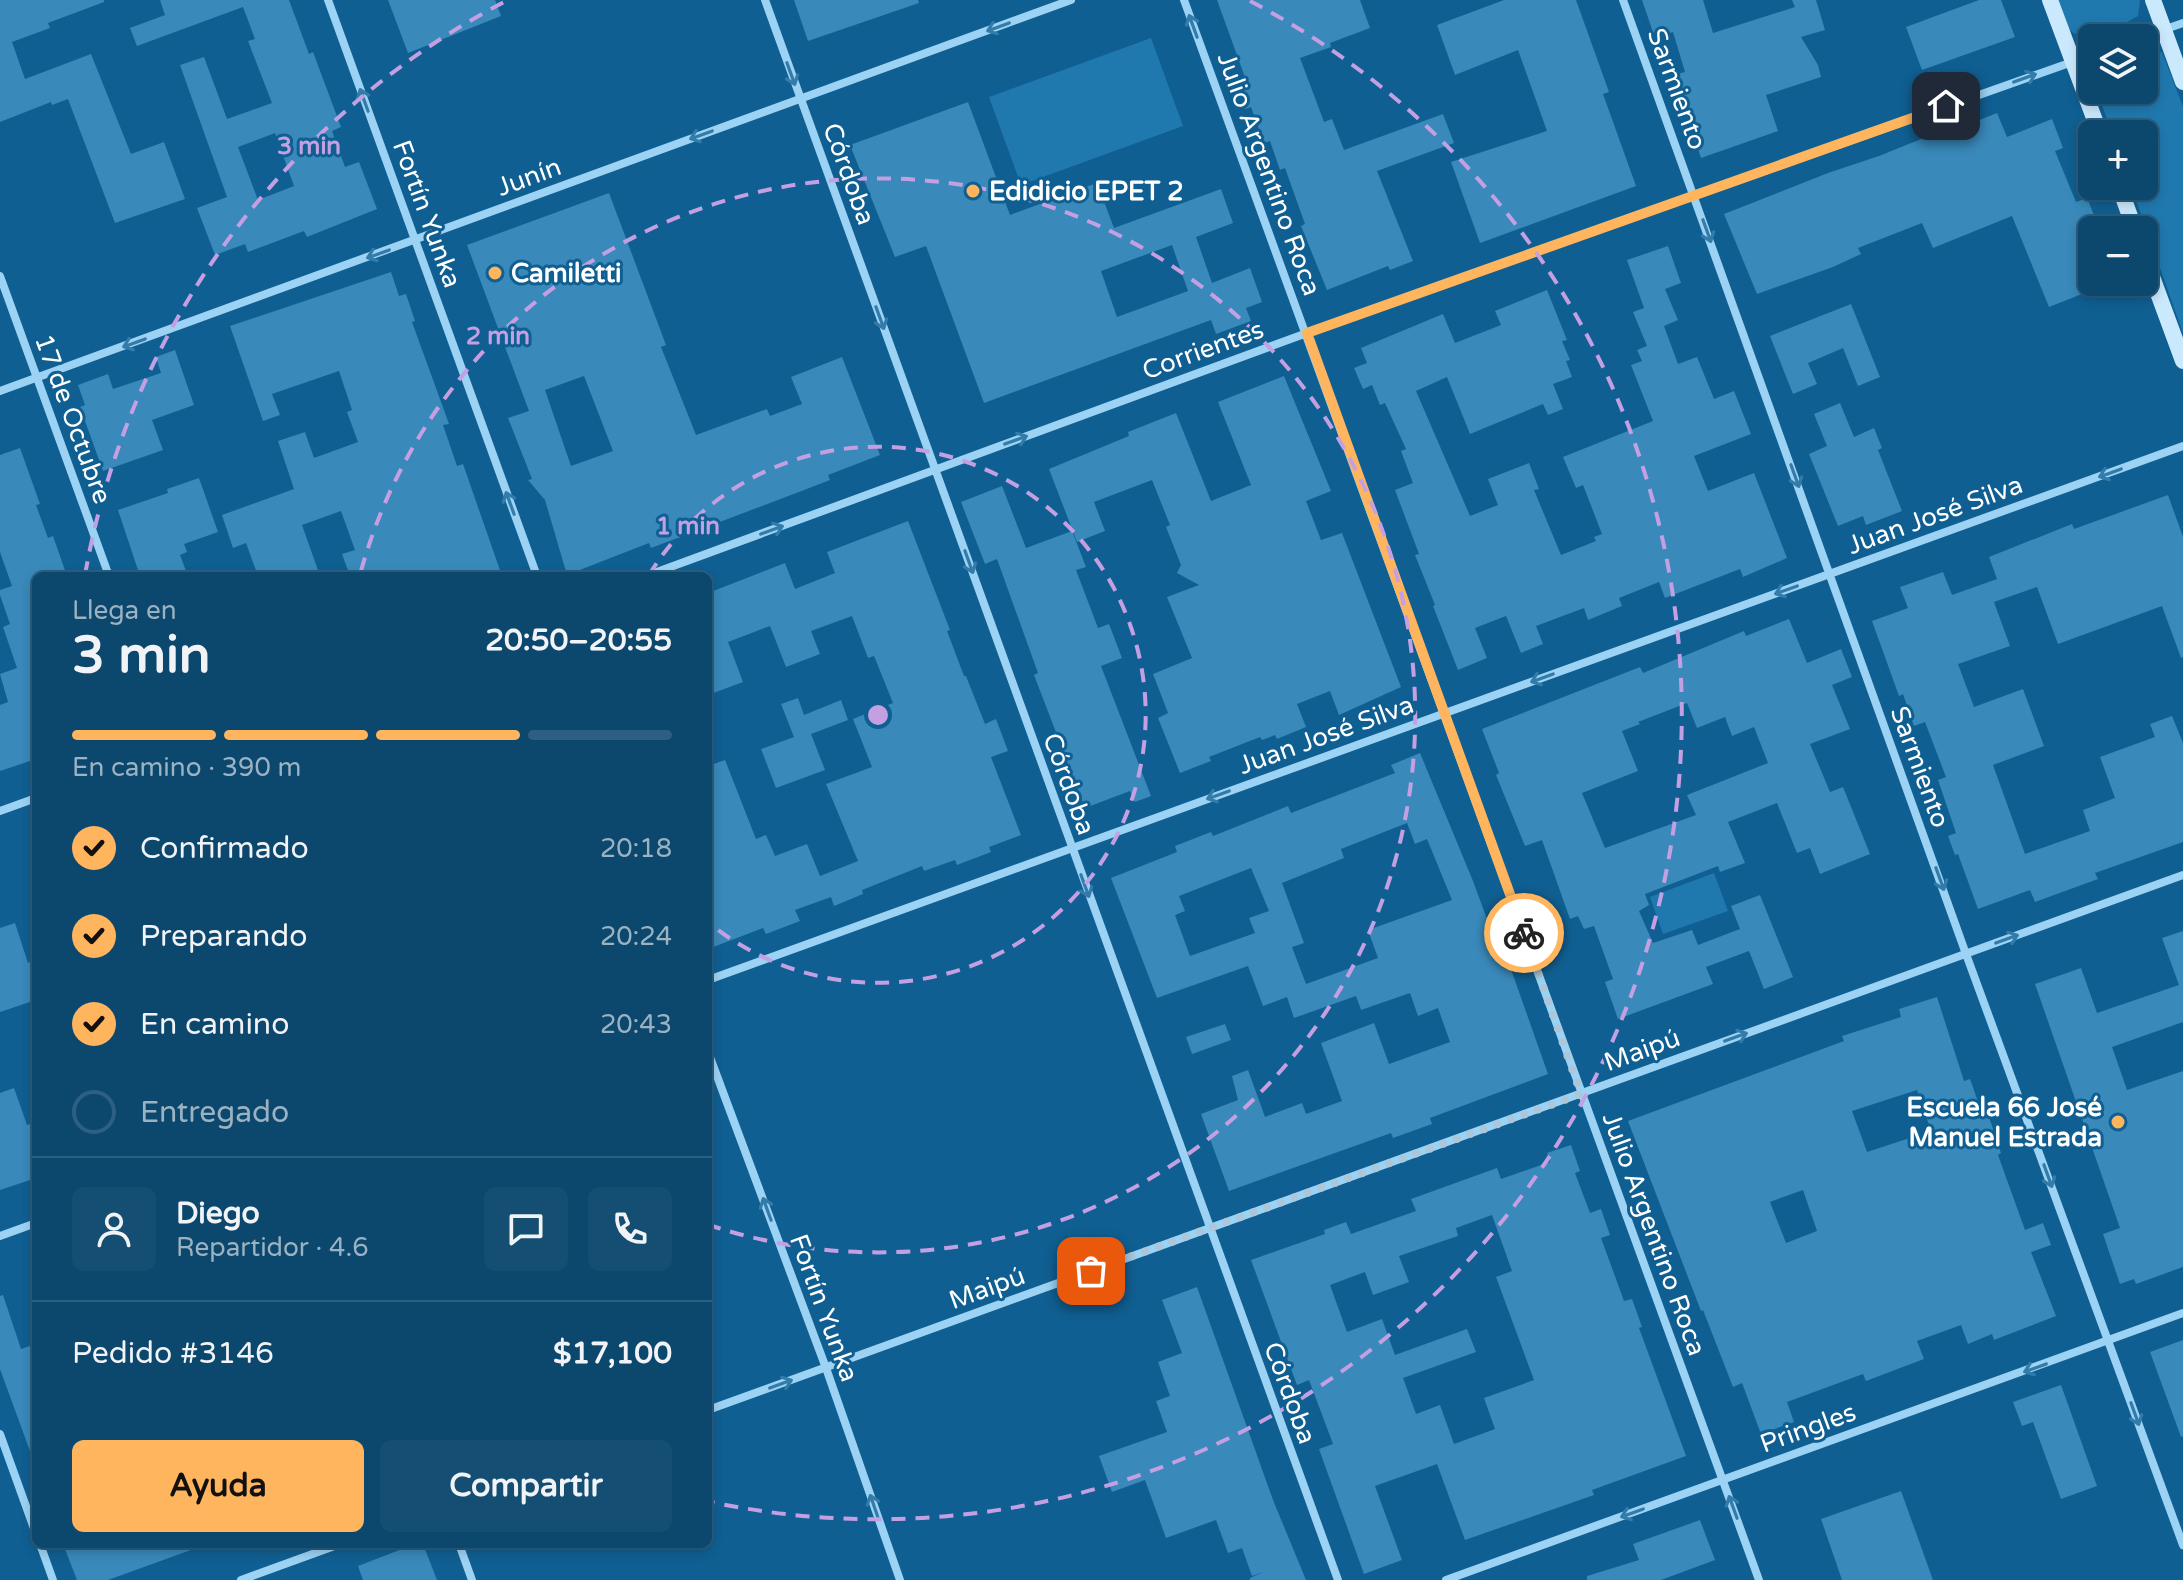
<!DOCTYPE html>
<html lang="es">
<meta charset="utf-8">
<style>
body{margin:0;font-family:"Varela Round",sans-serif;background:#154e73;color:#f1f3f6;height:100vh;display:flex;flex-direction:column;font-size:30px;white-space:nowrap}
*{box-sizing:border-box;margin:0}
p{font-size:26px;color:#9ab2c2}
.icon{flex:none;width:44px;height:44px;fill:none;stroke:currentColor;stroke-width:2;stroke-linecap:round;stroke-linejoin:round}
.map{position:relative;flex:1;overflow:hidden}
.side{position:absolute;left:32px;top:572px;width:680px;height:976px;display:flex;flex-direction:column;background:#0c476e;border-radius:12px;box-shadow:0 4px 12px #0003,0 0 0 2px #2c5f81}
.side>*{flex:none}
.buttons{position:absolute;left:2078px;top:24px;display:grid;gap:16px}
.buttons a{display:grid;place-items:center;width:80px;height:80px;border-radius:12px;background:#0c476e;box-shadow:0 4px 12px #0003,0 0 0 2px #2c5f81;font-size:40px}
.pin{position:absolute;display:grid;place-items:center;width:68px;height:68px;color:#fff;margin:-34px;border-radius:16px;box-shadow:0 4px 12px #0006}
.courier{position:absolute;display:grid;place-items:center;width:80px;height:80px;margin:-40px;border:6px solid #ffb55e;border-radius:50%;background:#fff;color:#222;box-shadow:0 2px 10px #0007}
.headline em{font-style:normal;font-weight:700}
.headline div{display:flex;flex-direction:column-reverse}
.headline{display:flex;align-items:center;justify-content:space-between;height:136px;padding:0 40px}
h1{font-size:52px;font-weight:700;line-height:60px}
.bar{display:grid;grid-template-columns:repeat(4,1fr);gap:12px 8px;align-content:center;height:96px;padding:0 40px}
.bar i{height:10px;border-radius:6px;background:#2c5f81}
.bar .active{background:#ffb55e}
.bar p{grid-column:span 4}
.line{display:flex;align-items:center;gap:20px;padding:0 40px;border-top:2px solid #2c5f81}
.line div{flex:1}
.round{display:grid;place-items:center;flex:none;width:84px;height:84px;border-radius:12px;background:#154e73}
ol{padding:0 40px;list-style:none}
li{display:flex;align-items:center;gap:24px;height:88px}
li p{margin-inline-start:auto}
li .icon{padding:8px;border-radius:50%;background:#ffb55e;color:#111;stroke-width:4}
li:last-child{color:#9ab2c2}
li i{width:44px;height:44px;border:4px solid #2c5f81;border-radius:50%}
.action{display:flex;gap:16px;margin-top:auto;padding:16px 40px}
.action a{flex:1;height:92px;border-radius:12px;background:#ffb55e;color:#111;font-size:32px;font-weight:700;line-height:92px;text-align:center}
.action a+a{background:#154e73;color:#f1f3f6}
.map>svg:first-child{display:block}
.green{fill:#1f79af}
.building{fill:#3989ba;fill-rule:evenodd}
.lines{fill:none;stroke-linecap:round;stroke-linejoin:round}
.minor{stroke:#9cd2f3;stroke-width:8}
.secondary{stroke:#cbe9fd;stroke-width:16}
.oneway{stroke:#337caa}
.done{stroke:#abc7d9;stroke-width:8;stroke-dasharray:0 14.4}
.route{stroke:#ffb55e;stroke-width:10}
.ring{fill:none;stroke:#c4a0e2;stroke-width:4;stroke-dasharray:14 10}
.poi-dot{fill:#ffb55e;stroke:#105f92;stroke-width:3}
.labels{text-anchor:middle;dominant-baseline:central;stroke-width:6;stroke-linejoin:round;paint-order:stroke}
.street-label{font-size:26px;fill:#fff;stroke:#105f92}
.poi-label{font-size:26px;font-weight:bold;fill:#fff;stroke:#105f92;text-anchor:start}
.centre{fill:#c4a0e2;stroke:#105f92;stroke-width:4}
.ring-label{font-size:24px;text-anchor:middle;font-weight:bold;fill:#c4a0e2;stroke:#105f92;stroke-width:6;stroke-linejoin:round;paint-order:stroke}
</style>
<div class="map">
<svg width="2183" height="1580" viewBox="0 0 2183 1580">
<rect width="100%" height="100%" fill="#105f92"/>
<!-- green -->
<path class="green" d="M2057,0H2140L2138,16C2122,25 2086,47 2070,30C2063,23 2061,10 2057,0Z
M1151,38L1183,126L1021,185L989,97Z
M2150,52H2162L2183,107V333L2131,186H2144V134H2112L2097,90H2144V54Z
M1714,873L1728,911L1663,934L1650,897Z"/>
<!-- building -->
<path class="building" d="M0,0H104V2L48,23L50,28L12,42L25,79L91,54L131,154L164,142L185,199L115,223L68,99L52,105L51,102L0,122Z
M160,0H289L309,54L313,52L341,127L332,131L345,167L359,162L377,209L307,237L304,231L248,252L245,244L215,255L197,208L227,197L180,65L204,57L227,119L272,103L248,41L255,39L243,7L137,46L130,28L165,15ZM275,133L294,186L258,200L238,147Z
M388,0H495L501,16L408,53Z
M794,0H918L919,3L808,41Z
M1217,0H1360L1370,28L1330,43L1331,47L1300,58L1324,122L1332,119L1344,150L1443,114L1454,143L1377,171L1413,261L1390,270L1388,266L1327,290L1301,226L1305,224L1285,168L1280,170L1270,141L1264,143L1251,107L1245,109L1236,83L1246,80Z
M1504,0H1576L1609,92L1603,94L1636,186L1480,243L1451,162L1547,131L1518,50L1455,75L1437,25Z
M1642,0H1703L1713,33L1795,7L1792,0H1816L1825,30L1801,37L1818,65L1821,77L1766,95L1778,131L1701,158L1673,75L1685,72L1673,32L1655,38Z
M1979,0H2001L2015,37L1922,70L1906,27Z
M968,102L1010,215L1097,183L1114,228L1221,189L1233,223L1196,237L1212,283L1250,268L1262,302L1246,308L1251,321L1216,334L1211,320L984,403L926,246L895,257L850,145ZM1172,245L1188,291L1117,317L1101,271Z
M1997,113L2007,137L2052,119L2063,148L2055,151L2076,202L2087,198L2100,230H2092V290L2049,307L2012,216L1933,248L1922,223L1858,248L1861,254L1833,267L1757,294L1724,214L1828,173L1879,156L1931,135L1932,139Z
M609,193L666,345L661,347L696,435L767,409L770,416L802,404L791,377L842,357L880,455L828,475L830,480L799,492L651,548L649,543L567,575L545,500L528,480L532,479L508,418L529,411L467,245ZM584,376L613,451L571,466L545,390Z
M1668,246L1681,283L1665,289L1678,320L1664,326L1678,364L1697,357L1714,399L1734,391L1751,434L1694,456L1708,491L1754,473L1787,558L1743,577L1740,569L1665,598L1659,582L1619,598L1622,606L1588,620L1584,608L1536,626L1543,644L1521,653L1506,616L1475,628L1487,658L1458,670L1433,606L1435,605L1415,555L1419,554L1395,490L1413,483L1401,451L1406,449L1385,403L1380,405L1372,385L1363,389L1354,368L1367,363L1361,348L1443,314L1455,343L1501,325L1495,311L1547,290L1567,340L1562,341L1570,360L1566,361L1572,377L1553,384L1563,409L1548,415L1543,404L1470,434L1447,377L1416,391L1470,516L1498,505L1488,479L1529,463L1539,489L1534,490L1561,555L1596,541L1594,537L1602,534L1583,485L1576,488L1563,457L1653,421L1631,365L1642,361L1637,350L1647,346L1633,312L1644,308L1627,260Z
M391,272L399,296L406,294L415,321L412,322L449,424L443,425L457,466L463,464L502,576H350L342,554L355,550L341,511L302,525L320,576H258L246,543L233,548L222,515L294,489L278,441L305,432L314,458L358,442L347,412L352,410L339,371L272,394L280,415L263,421L230,326Z
M1851,304L1880,377L1858,386L1843,348L1808,363L1817,384L1793,394L1770,336Z
M175,350L194,405L152,420L163,450L103,471L80,407L85,405L78,385L108,374L113,389L161,373L156,357Z
M1284,376L1331,491L1306,501L1321,540L1342,533L1401,687L1339,715L1330,691L1297,704L1306,727L1277,739L1275,735L1262,740L1260,737L1209,757L1211,761L1180,773L1158,718L1168,713L1153,674L1192,658L1167,597L1199,585L1177,573L1181,565L1166,527L1170,525L1152,480L1094,502L1105,531L1077,542L1049,469L1129,436L1128,432L1176,413L1211,501L1251,485L1218,402Z
M1840,403L1854,437L1874,428L1882,448L1878,450L1902,511L1866,525L1863,516L1838,526L1809,454L1827,446L1814,414Z
M20,448L40,504L36,505L48,538L53,536L67,576H36V759L0,771V705L8,702L0,674L17,668L3,627L10,624L0,595V590L12,586L0,552V455Z
M199,478L218,532L184,544L187,552L180,555L186,571L170,576H140L118,510L168,493L167,489Z
M1002,486L1026,548L1072,531L1086,567L1076,570L1098,628L1109,624L1122,658L1101,666L1151,796L1135,802L1130,791L1085,808L1034,675L1038,673L997,559L985,564L961,502Z
M2168,495L2183,537V657L2181,658L2162,606L2058,644L2037,587L1994,602L2010,646L1958,664L1974,707L2023,689L2044,746L1993,765L2025,854L2090,831L2083,810L2115,798L2100,757L2155,737L2150,724L2172,716L2183,743V842L2095,873L2098,879L2035,902L2030,890L1978,909L1958,854L1955,855L1948,836L1956,833L1938,780L1946,777L1925,722L1914,726L1903,694L1899,696L1872,621L1908,608L1900,587L1943,572L1952,595L1997,579L1989,557L2072,524L2074,529Z
M908,521L950,630L947,631L964,676H966L985,724L996,719L1008,751L991,757L1021,835L989,847L991,852L957,865L955,860L924,871L922,866L862,890L863,894L834,906L831,897L795,910L800,921L766,934L763,928L708,949V766L725,760L756,839L766,835L775,856L807,844L820,876L858,861L826,784L872,767L853,719L893,703L874,656L868,658L852,616L811,631L820,654L786,667L770,626L728,642L743,682L708,695V593L785,563L795,589L835,573L827,552Z
M1789,619L1807,663L1841,649L1852,677L1832,685L1850,729L1810,744L1830,792L1843,787L1870,854L1820,874L1810,848L1797,853L1777,803L1728,822L1745,863L1720,872L1718,866L1645,894L1649,905L1639,911L1653,943L1692,930L1698,945L1740,929L1731,906L1760,895L1793,977L1764,989L1749,951L1706,967L1713,984L1618,1019L1605,982L1613,979L1594,926L1584,929L1578,916L1570,919L1542,840L1525,846L1496,775L1499,773L1482,729L1640,667L1643,673L1744,631L1746,636ZM1687,703L1697,728L1725,717L1732,736L1754,727L1768,763L1687,795L1696,815L1605,848L1582,793L1638,771L1622,731L1640,724L1638,722Z
M798,698L804,715L841,700L848,720L811,734L825,770L776,788L761,749L794,737L781,704Z
M1420,753L1473,881L1502,960L1507,958L1548,1074L1430,1118L1432,1124L1393,1138L1391,1133L1229,1191L1201,1114L1238,1100L1232,1076L1248,1070L1265,1117L1302,1103L1306,1114L1342,1101L1321,1043L1374,1023L1389,1064L1450,1042L1438,1008L1418,1016L1410,993L1361,1010L1356,996L1294,1018L1287,997L1263,1006L1248,966L1157,998L1111,878L1177,852L1175,846L1211,832L1213,836L1288,806L1291,813L1395,773L1391,765ZM1407,823L1415,844L1427,839L1452,900L1368,930L1378,958L1306,984L1292,947L1304,943L1282,883L1344,858L1341,849ZM1251,868L1269,911L1249,918L1255,933L1190,956L1175,915L1185,911L1179,896Z
M15,923L28,963L32,961L36,974V1000L0,1012V928Z
M2183,931V1022L2112,1047L2127,1090L2183,1071V1267L2136,1284L2134,1279L2120,1284L2103,1234L2120,1228L2035,984L2081,968L2097,1013L2179,985L2162,938Z
M1937,997L1964,1081L1970,1079L1982,1113L1987,1111L2001,1153L1998,1155L2025,1230L2043,1223L2051,1245L2031,1252L2056,1316L1994,1340L1992,1334L1968,1344L1961,1325L1917,1341L1924,1359L1866,1381L1863,1374L1787,1402L1794,1422L1761,1434L1742,1383L1733,1387L1703,1310L1701,1311L1628,1121L1844,1041L1842,1036L1901,1017L1899,1009ZM1917,1090L1931,1131L1867,1152L1852,1111ZM1803,1190L1817,1231L1786,1243L1770,1202Z
M1225,1024L1231,1040L1192,1054L1186,1037Z
M14,1088L27,1125L36,1122V1178L0,1190V1093Z
M1571,1145L1580,1171L1575,1173L1590,1213L1601,1209L1610,1235L1601,1238L1624,1301L1632,1299L1642,1327L1639,1328L1686,1456L1592,1490L1594,1495L1465,1540L1437,1464L1375,1486L1402,1560L1364,1574L1319,1449L1333,1444L1309,1380L1297,1385L1251,1260L1325,1234L1324,1230L1346,1222L1351,1234L1416,1211L1411,1199L1497,1168L1501,1179L1550,1162L1547,1153ZM1492,1215L1512,1271L1496,1277L1534,1380L1484,1398L1495,1429L1454,1444L1440,1405L1416,1414L1403,1378L1476,1352L1467,1329L1395,1355L1382,1319L1347,1332L1330,1285L1365,1272L1373,1295L1409,1282L1399,1256L1458,1236L1456,1228Z
M1197,1287L1273,1500L1306,1580H1250V1578L1263,1572L1252,1576L1242,1548L1228,1553L1216,1520L1166,1538L1145,1480L1112,1492L1099,1456L1167,1432L1156,1401L1170,1396L1158,1362L1182,1353L1162,1300Z
M3,1295L21,1349L36,1344V1461L34,1462L0,1369V1296Z
M2183,1340V1436L2181,1437L2150,1352Z
M2061,1385L2097,1486L2061,1499L2033,1422L2022,1426L2013,1402Z
M1901,1491L1933,1580H1842L1821,1519Z
M1700,1520L1715,1560L1661,1580H1587V1576L1639,1560L1633,1544Z
M63,1544H201L202,1546L108,1580H77Z
M415,1544H423L437,1580H363L358,1566Z"/>
<g class="lines">
<!-- minor -->
<path class="minor" d="M328,0L537,576
M765,0L1338,1580
M1184,0L1759,1580
M1623,0L1966,954L2183,1545
M2140,38L2183,23
M0,276L109,576
M0,391L1071,0
M646,576L1307,333L2092,55
M0,811L36,798
M708,980L2183,446
M708,1052L826,1368L900,1580
M0,1236L36,1223
M708,1410L2183,875
M0,1434L36,1534
M40,1544L53,1580
M459,1544L472,1580
M241,1580L340,1544
M1446,1580L2183,1313"/>
<!-- secondary -->
<path class="secondary" d="M2050,0L2100,134
M2153,0L2183,82
M2119,186L2135,230
M2144,255L2183,361"/>
</g>
<!-- one-way arrows -->
<defs><path id="oneway-shaft" d="M-6 0H5M1.5-3L5.5 0L1.5 3" fill="none" stroke-width="1.6" stroke-linecap="round" stroke-linejoin="round" transform="scale(2)"/></defs>
<g class="oneway">
<use href="#oneway-shaft" transform="translate(1193 26) rotate(-110)"/>
<use href="#oneway-shaft" transform="translate(998 27) rotate(160)"/>
<use href="#oneway-shaft" transform="translate(791 74) rotate(70)"/>
<use href="#oneway-shaft" transform="translate(2025 78) rotate(-20)"/>
<use href="#oneway-shaft" transform="translate(364 100) rotate(-110)"/>
<use href="#oneway-shaft" transform="translate(701 135) rotate(160)"/>
<use href="#oneway-shaft" transform="translate(1707 231) rotate(70)"/>
<use href="#oneway-shaft" transform="translate(378 254) rotate(160)"/>
<use href="#oneway-shaft" transform="translate(880 318) rotate(70)"/>
<use href="#oneway-shaft" transform="translate(134 343) rotate(160)"/>
<use href="#oneway-shaft" transform="translate(1016 440) rotate(-20)"/>
<use href="#oneway-shaft" transform="translate(2110 473) rotate(160)"/>
<use href="#oneway-shaft" transform="translate(1795 476) rotate(70)"/>
<use href="#oneway-shaft" transform="translate(510 503) rotate(-110)"/>
<use href="#oneway-shaft" transform="translate(772 530) rotate(-20)"/>
<use href="#oneway-shaft" transform="translate(969 562) rotate(70)"/>
<use href="#oneway-shaft" transform="translate(1786 590) rotate(160)"/>
<use href="#oneway-shaft" transform="translate(1542 678) rotate(160)"/>
<use href="#oneway-shaft" transform="translate(1218 795) rotate(160)"/>
<use href="#oneway-shaft" transform="translate(1940 879) rotate(70)"/>
<use href="#oneway-shaft" transform="translate(1085 886) rotate(70)"/>
<use href="#oneway-shaft" transform="translate(2007 939) rotate(-20)"/>
<use href="#oneway-shaft" transform="translate(1736 1037) rotate(-20)"/>
<use href="#oneway-shaft" transform="translate(2048 1176) rotate(70)"/>
<use href="#oneway-shaft" transform="translate(767 1209) rotate(-110)"/>
<use href="#oneway-shaft" transform="translate(2035 1368) rotate(160)"/>
<use href="#oneway-shaft" transform="translate(781 1384) rotate(-20)"/>
<use href="#oneway-shaft" transform="translate(2135 1414) rotate(70)"/>
<use href="#oneway-shaft" transform="translate(874 1506) rotate(-109)"/>
<use href="#oneway-shaft" transform="translate(1733 1507) rotate(-110)"/>
<use href="#oneway-shaft" transform="translate(1632 1513) rotate(160)"/>
</g>
<g class="lines">
<!-- done -->
<path class="done" d="M1091,1271L1581,1094L1524,933"/>
<!-- route -->
<path class="route" d="M1524,933L1307,333L1946,106"/>
</g>
<!-- distance rings -->
<g class="ring">
<path d="M649 575A268 268 0 1 1 709 923"/>
<path d="M361 571A537 537 0 1 1 712 1226"/>
<path d="M85 575A805 805 0 0 1 506 1M1250 1A805 805 0 0 1 711 1502"/>
</g>
<!-- markers -->
<g class="poi-dot">
<circle cx="973" cy="191" r="8"/>
<circle cx="495" cy="273" r="8"/>
<circle cx="2118" cy="1122" r="8"/>
</g>
<g class="labels">
<!-- street labels -->
<g class="street-label">
<text transform="translate(1677 89) rotate(70)">Sarmiento</text>
<text transform="translate(849 174) rotate(70)">Córdoba</text>
<text transform="translate(1269 174) rotate(70)">Julio Argentino Roca</text>
<text transform="translate(529 177) rotate(-20)">Junín</text>
<text transform="translate(427 214) rotate(70)">Fortín Yunka</text>
<text transform="translate(1203 350) rotate(-20)">Corrientes</text>
<text transform="translate(73 419) rotate(70)">17 de Octubre</text>
<text transform="translate(1935 515) rotate(-20)">Juan José Silva</text>
<text transform="translate(1326 735) rotate(-20)">Juan José Silva</text>
<text transform="translate(1920 767) rotate(70)">Sarmiento</text>
<text transform="translate(1069 784) rotate(70)">Córdoba</text>
<text transform="translate(1642 1050) rotate(-20)">Maipú</text>
<text transform="translate(1654 1234) rotate(70)">Julio Argentino Roca</text>
<text transform="translate(987 1288) rotate(-20)">Maipú</text>
<text transform="translate(824 1308) rotate(70)">Fortín Yunka</text>
<text transform="translate(1290 1393) rotate(70)">Córdoba</text>
<text transform="translate(1808 1428) rotate(-20)">Pringles</text>
</g>
<!-- poi labels -->
<g class="poi-label">
<text x="989" y="191">Edidicio EPET 2</text>
<text x="511" y="273">Camiletti</text>
<text x="2102" y="1107" text-anchor="end">Escuela 66 José<tspan x="2102" dy="30">Manuel Estrada</tspan></text>
</g>
</g>
<circle cx="878" cy="715" r="12" class="centre"/>
<g class="ring-label">
<text x="309" y="154">3 min</text>
<text x="498" y="344">2 min</text>
<text x="688" y="534">1 min</text>
</g>
</svg>
<div class="buttons">
<a><svg class="icon" aria-label="layers" viewBox="0 0 24 24"><path d="M12 4l9 5-9 5-9-5zM3 14l9 5 9-5"/></svg></a>
<a>+</a>
<a>−</a>
</div>
<div class="pin" style="left:1091px;top:1271px;background:#ea580c"><svg class="icon" aria-label="bag" viewBox="0 0 24 24"><path d="M5 8h14l-1 12H6zM9 8a3 3 0 0 1 6 0"/></svg></div>
<div class="pin" style="left:1946px;top:106px;background:#1f2937"><svg class="icon" aria-label="home" viewBox="0 0 24 24"><path d="M3 11l9-7 9 7M6 9v11h12V9"/></svg></div>
<div class="courier" style="left:1524px;top:933px"><svg class="icon" aria-label="bike" viewBox="0 0 24 24"><circle cx="6" cy="16" r="4"/><circle cx="18" cy="16" r="4"/><path d="M6 16l4-8h5l3 8M10 8l3 8H6M13 5h3"/></svg></div>
<section class="side">
<div class="headline"><div><h1>3 min</h1><p>Llega en</p></div><em>20:50–20:55</em></div>
<div class="bar"><i class="active"></i><i class="active"></i><i class="active"></i><i></i><p>En camino · 390 m</p></div>
<ol>
<li><svg class="icon" aria-label="check" viewBox="0 0 24 24"><path d="M5 12l5 5 9-10"/></svg>Confirmado<p>20:18</p></li>
<li><svg class="icon" aria-label="check" viewBox="0 0 24 24"><path d="M5 12l5 5 9-10"/></svg>Preparando<p>20:24</p></li>
<li><svg class="icon" aria-label="check" viewBox="0 0 24 24"><path d="M5 12l5 5 9-10"/></svg>En camino<p>20:43</p></li>
<li><i></i>Entregado</li>
</ol>
<div class="line" style="height:144px"><a class="round"><svg class="icon" aria-label="person" viewBox="0 0 24 24"><circle cx="12" cy="8" r="4"/><path d="M4 21q1-7 8-7t8 7"/></svg></a><div><b>Diego</b><p>Repartidor · 4.6</p></div><a class="round"><svg class="icon" aria-label="chat" viewBox="0 0 24 24"><path d="M4 5h16v11H9l-5 4z"/></svg></a><a class="round"><svg class="icon" aria-label="phone" viewBox="0 0 24 24"><path d="M5 4h4l2 5-3 2q2 4 5 5l2-3 5 2v4C11 20 4 13 5 4z"/></svg></a></div>
<div class="line" style="height:104px"><div>Pedido #3146</div><b>$17,100</b></div>
<div class="action"><a>Ayuda</a><a>Compartir</a></div>
</section>
</div>
